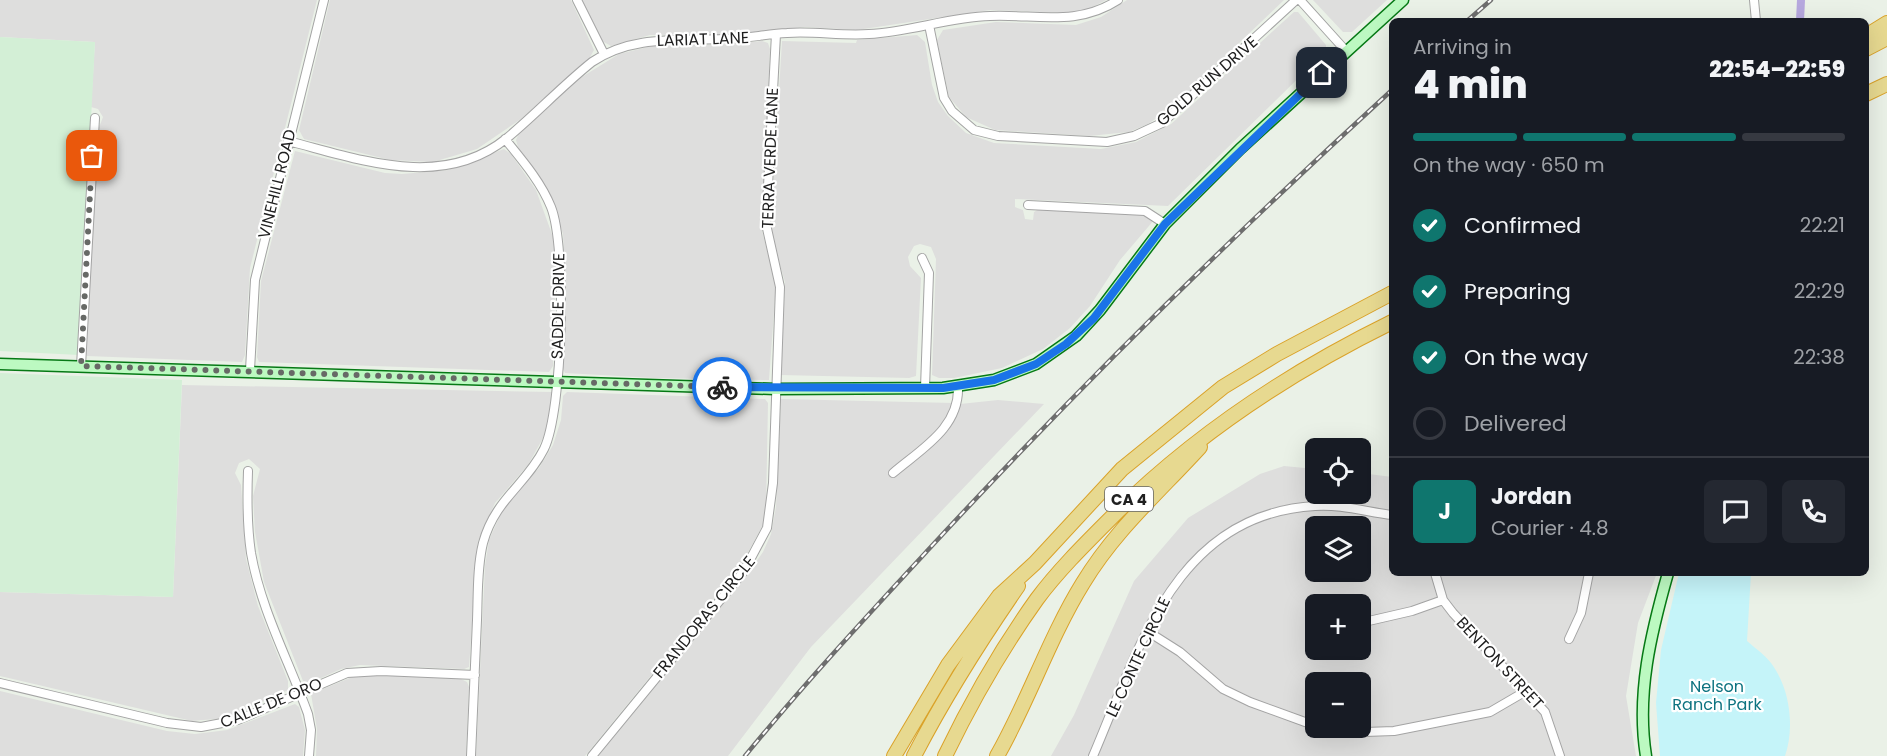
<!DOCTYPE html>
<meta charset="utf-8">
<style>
body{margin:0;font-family:Poppins,sans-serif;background:#242831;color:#f1f3f6;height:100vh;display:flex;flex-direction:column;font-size:22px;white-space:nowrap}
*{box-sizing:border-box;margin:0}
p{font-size:20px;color:#9ea1a6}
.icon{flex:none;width:33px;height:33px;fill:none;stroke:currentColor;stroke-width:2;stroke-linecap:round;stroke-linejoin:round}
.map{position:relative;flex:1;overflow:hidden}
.side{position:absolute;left:1389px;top:18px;width:480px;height:558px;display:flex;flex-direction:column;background:#171b24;border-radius:9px;box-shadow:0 6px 24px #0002}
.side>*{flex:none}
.fabs{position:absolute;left:1305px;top:438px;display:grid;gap:12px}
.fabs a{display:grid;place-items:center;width:66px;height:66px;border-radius:9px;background:#171b24;box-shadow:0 6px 24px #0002;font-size:30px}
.pin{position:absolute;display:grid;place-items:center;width:51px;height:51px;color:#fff;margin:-26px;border-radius:12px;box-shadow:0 3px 9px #0006}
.courier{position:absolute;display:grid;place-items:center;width:60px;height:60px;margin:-30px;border:4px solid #1a73e8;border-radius:50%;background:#fff;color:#222;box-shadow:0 2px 8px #0007}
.overview em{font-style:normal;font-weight:800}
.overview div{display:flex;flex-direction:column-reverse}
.overview{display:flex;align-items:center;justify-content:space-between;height:102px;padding:0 24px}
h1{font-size:39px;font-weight:800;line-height:45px}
.bar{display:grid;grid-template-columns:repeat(4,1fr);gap:9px 6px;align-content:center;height:72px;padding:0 24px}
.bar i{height:8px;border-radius:4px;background:#363941}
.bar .current{background:#0f766e}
.bar p{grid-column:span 4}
.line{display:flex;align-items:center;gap:15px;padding:0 24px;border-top:2px solid #363941}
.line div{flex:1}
.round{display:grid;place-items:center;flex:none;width:63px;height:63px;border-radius:9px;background:#242831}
ol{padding:0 24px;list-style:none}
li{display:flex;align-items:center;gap:18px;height:66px}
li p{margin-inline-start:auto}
li .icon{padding:6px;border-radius:50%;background:#0f766e;color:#fff;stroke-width:4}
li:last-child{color:#9ea1a6}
li i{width:33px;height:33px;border:3px solid #363941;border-radius:50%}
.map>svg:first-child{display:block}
.residential{fill:#dededd;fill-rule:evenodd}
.farmland{fill:#d3efd6}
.park{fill:#c5f4f9}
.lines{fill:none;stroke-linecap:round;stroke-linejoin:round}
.canal{stroke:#b6a8de;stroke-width:8}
.street-casing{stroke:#a4a4a4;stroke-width:10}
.secondary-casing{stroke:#067915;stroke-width:13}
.highway-casing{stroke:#daa229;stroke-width:16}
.street{stroke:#fff;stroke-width:8}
.secondary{stroke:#bcf9c1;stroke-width:10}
.highway{stroke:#e7d990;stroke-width:14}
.rail-casing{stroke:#6e6e6e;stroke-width:4.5}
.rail{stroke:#fff;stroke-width:2;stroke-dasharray:7;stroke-linecap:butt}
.done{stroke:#676966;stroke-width:6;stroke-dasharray:0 10.8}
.route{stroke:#1a73e8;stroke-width:8}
.labels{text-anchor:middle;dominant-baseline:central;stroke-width:4.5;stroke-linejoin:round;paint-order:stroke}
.shield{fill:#fff;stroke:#636363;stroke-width:1.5}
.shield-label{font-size:15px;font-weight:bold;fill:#202020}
.street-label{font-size:16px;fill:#202020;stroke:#fff}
.park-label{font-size:16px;fill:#0d7380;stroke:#fff}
</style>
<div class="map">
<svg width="1887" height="756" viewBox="0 0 1887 756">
<rect width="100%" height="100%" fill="#eaf1e7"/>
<!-- residential -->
<path class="residential" d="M0,0H317L250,268L245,355L242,362L87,356L85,352L98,130L103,117L98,109L91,107L95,42L0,37Z
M330,0H571L594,50L589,59L521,119L477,149L433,162L390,160L304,139L299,130Z
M582,0H1106L1091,8L1070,13L990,10L857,30L805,27L725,35H650L611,46L602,41Z
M1127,0H1284L1170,109L1148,124L1129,132L1089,136L995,130L966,117L949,97L937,40L943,30L996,22L1076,25L1101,17Z
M1313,0H1387L1352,32H1343Z
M1294,12H1298L1326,45V51L1168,206L1015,199V207L1023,210L1025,219L1033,220L1034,212L1039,209L1144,215L1154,220L1120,260L1090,306L1070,328L1043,349L1002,368L954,378H939L932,375L936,259L931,247L920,244L914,246L908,257L910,266L921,278L916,376L909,378L781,375L785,282L772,238L771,223L782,41L856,43L857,40L917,35L925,42L932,85L938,102L948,116L966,133L994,143L1101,149L1136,142L1171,124Z
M762,41L768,43L770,49L762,231L776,284L769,380L654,378L565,373L562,367L565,272L563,234L551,196L518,147L516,140L519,133L577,80L619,54L660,44L717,45Z
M504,149L511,154L536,190L553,237L556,261L553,366L549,372L259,362L257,357L261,281L295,151L385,173L402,174L448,170Z
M182,385L552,392L548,424L543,438L528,465L495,503L478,541L469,667L464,669L360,665L341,669L310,683L303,681L264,582L255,532L253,496L260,469L249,459L239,463L235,473L241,485L246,559L258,606L288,681V690L228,718L192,721L0,676V592L173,597Z
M567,392L765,399L768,403L766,509L763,525L740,567L585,756H476L485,566L489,540L504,507L539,468L553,445L561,420L563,396Z
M781,399L954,403L951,413L939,430L892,469L947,431L957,415L960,404L998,400L1044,404L811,647L728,756H598L747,575L763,552L771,534L776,507Z
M1284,466L1315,469L1316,494H1360L1361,473L1392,477V573H1657L1638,623L1626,696L1636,756H1051L1074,715L1134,581L1188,518L1260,474ZM1316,526H1360V572H1316ZM1316,604H1360V650H1316ZM1316,682H1360V728H1316Z
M377,675L461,679L467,682L469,687L466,756H316L317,729L311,694L352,677Z
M0,691L167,731L195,734L227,730L295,704L299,707L305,730L303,756H0Z"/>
<!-- farmland -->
<path class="farmland" d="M0,37L95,42L79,355L0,351Z
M0,373L182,380L173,597L0,592Z"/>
<!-- park -->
<path class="park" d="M1679,573H1751L1747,641C1755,648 1764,654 1771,663C1790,688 1795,727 1785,756H1660L1656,703L1661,650Z"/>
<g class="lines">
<!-- canal -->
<path class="canal" d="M1800,21L1801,0"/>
<!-- street casing -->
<g class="street-casing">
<path id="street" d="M577,0L604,54
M1300,0L1346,51
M1754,0L1756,21
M929,25L944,98L952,111L974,130L998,136L1107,142L1134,136L1162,123L1296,0
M288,141C359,159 442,191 507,138C536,114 562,86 592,62C632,35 678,41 724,39C745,39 766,34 787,33C814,31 842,36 869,34C910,32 949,17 990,16C1036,14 1077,27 1118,0
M1028,205L1145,211L1165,224
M922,258L929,273L925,388
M81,366L95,118
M250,370L255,280L324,0
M248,471C247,498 247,526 251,553C261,610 289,661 308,714L311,730L309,756
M893,473C921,449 960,428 958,386
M1435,573L1443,600L1453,613L1545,712L1560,756
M1360,623L1412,611L1443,600
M1147,631L1180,652L1223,689L1250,702L1316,726
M1569,639L1581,613L1589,573
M0,683L167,723L201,727L238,720L347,673L381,671L475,675
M1319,728L1365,732L1394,731L1490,712L1526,691
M471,756C473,711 475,665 477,620C478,595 477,567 483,543C495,499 526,485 544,449C563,410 567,247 551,207C541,182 522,160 505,139
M592,756L744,571L767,528L773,483L780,287L766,224L776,34
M1093,756C1139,649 1175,514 1315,506C1340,504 1367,512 1392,515"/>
</g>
<!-- secondary casing -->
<g class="secondary-casing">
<path id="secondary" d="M0,364L775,389L943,388L994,380L1036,364L1076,336L1100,310L1165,224L1240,149L1403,0
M1646,756C1636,694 1651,633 1668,573"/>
</g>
<!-- highway casing -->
<g class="highway-casing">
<path id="highway" d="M1866,36L1887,23
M1866,49L1887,38
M1866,94L1887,84
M894,756L948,665L999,596L1035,563L1122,469L1223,387L1277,354L1392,293
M914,756C945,696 980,641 1018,586
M945,756C971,702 1002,648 1037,599C1057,572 1083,546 1107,522C1190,438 1286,374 1392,322
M997,756C1029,700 1049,638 1083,583C1115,530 1159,492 1200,447"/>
</g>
<!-- street -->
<use href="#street" class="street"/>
<!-- secondary -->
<use href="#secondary" class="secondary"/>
<!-- highway -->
<use href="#highway" class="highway"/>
<!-- rail casing -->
<g class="rail-casing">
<path id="rail" d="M1467,21L1491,0
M745,756C803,685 866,617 928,550C1076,390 1231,237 1392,90"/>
</g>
<!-- rail -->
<use href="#rail" class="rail"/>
</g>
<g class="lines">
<!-- done -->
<path class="done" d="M92,156L81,366L722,387"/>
<!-- route -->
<path class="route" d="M722,387L943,388L994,380L1036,364L1066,344L1094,318L1165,224L1322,73"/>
</g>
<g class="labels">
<!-- shield labels -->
<rect class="shield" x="1105" y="487" width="48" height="24" rx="4.5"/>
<g class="shield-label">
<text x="1129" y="499">CA 4</text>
</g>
<!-- street labels -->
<g class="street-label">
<text transform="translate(703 39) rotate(-2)">LARIAT LANE</text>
<text transform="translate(1207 81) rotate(-41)">GOLD RUN DRIVE</text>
<text transform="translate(770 158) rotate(-88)">TERRA VERDE LANE</text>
<text transform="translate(277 184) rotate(-76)">VINEHILL ROAD</text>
<text transform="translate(558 306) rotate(-89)">SADDLE DRIVE</text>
<text transform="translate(704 617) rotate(-51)">FRANDORAS CIRCLE</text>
<text transform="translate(1138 657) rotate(-65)">LE CONTE CIRCLE</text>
<text transform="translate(1500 663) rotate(47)">BENTON STREET</text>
<text transform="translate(271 703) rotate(-22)">CALLE DE ORO</text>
</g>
<!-- park labels -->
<g class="park-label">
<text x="1717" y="686">Nelson<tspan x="1717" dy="18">Ranch Park</tspan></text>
</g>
</g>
</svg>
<div class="fabs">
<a><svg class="icon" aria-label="locate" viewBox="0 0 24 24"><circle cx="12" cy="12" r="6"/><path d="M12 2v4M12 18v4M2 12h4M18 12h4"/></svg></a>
<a><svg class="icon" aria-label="layers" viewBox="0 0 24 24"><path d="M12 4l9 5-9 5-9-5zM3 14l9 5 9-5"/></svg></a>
<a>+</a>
<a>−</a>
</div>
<div class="pin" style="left:92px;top:156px;background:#ea580c"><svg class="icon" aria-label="bag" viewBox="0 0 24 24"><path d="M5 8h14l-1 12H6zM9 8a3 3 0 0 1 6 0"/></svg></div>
<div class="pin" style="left:1322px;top:73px;background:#1f2937"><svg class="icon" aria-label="home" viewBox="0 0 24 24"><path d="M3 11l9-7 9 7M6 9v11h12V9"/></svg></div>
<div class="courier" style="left:722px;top:387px"><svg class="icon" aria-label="bike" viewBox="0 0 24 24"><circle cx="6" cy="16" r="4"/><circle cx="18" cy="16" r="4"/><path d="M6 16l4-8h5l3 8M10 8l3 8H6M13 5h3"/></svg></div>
<section class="side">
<div class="overview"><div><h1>4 min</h1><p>Arriving in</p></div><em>22:54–22:59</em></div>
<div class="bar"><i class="current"></i><i class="current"></i><i class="current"></i><i></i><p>On the way · 650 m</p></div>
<ol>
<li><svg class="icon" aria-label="check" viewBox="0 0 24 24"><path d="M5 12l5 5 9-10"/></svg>Confirmed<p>22:21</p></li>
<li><svg class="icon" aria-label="check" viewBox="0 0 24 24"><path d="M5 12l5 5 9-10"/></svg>Preparing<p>22:29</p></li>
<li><svg class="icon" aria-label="check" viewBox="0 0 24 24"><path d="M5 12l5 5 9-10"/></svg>On the way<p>22:38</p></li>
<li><i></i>Delivered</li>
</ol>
<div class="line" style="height:108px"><b class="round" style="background:#0f766e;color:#fff">J</b><div><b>Jordan</b><p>Courier · 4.8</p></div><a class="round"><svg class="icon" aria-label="chat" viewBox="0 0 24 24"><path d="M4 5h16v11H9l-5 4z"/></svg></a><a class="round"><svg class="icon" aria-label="phone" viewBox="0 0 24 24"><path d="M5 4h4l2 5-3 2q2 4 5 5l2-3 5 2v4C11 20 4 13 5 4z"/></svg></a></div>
</section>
</div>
